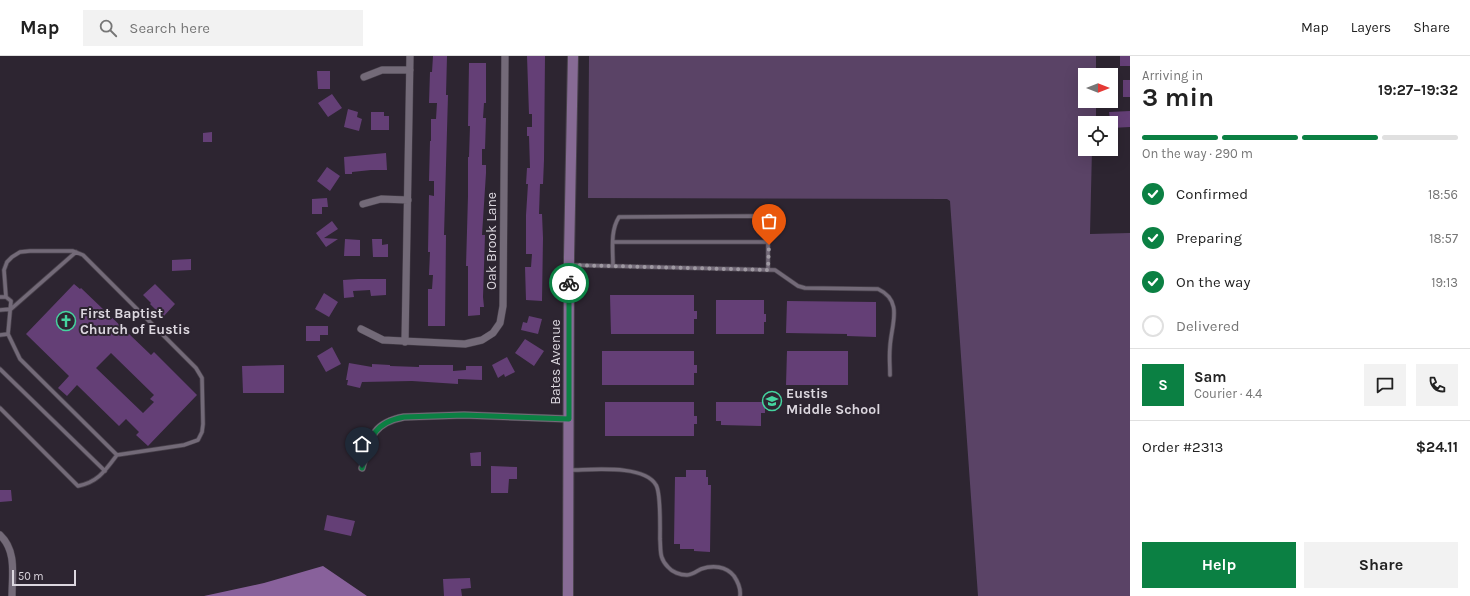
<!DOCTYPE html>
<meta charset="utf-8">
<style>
body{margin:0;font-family:Karla,sans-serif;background:#f2f2f2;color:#222;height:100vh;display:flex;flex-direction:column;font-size:15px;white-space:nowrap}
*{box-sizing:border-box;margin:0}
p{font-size:13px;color:#767676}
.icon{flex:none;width:22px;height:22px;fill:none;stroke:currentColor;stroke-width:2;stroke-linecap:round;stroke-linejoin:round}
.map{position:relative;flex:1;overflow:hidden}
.sheet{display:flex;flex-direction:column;background:#fff;width:340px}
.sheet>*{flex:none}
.needle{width:26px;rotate:90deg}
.buttons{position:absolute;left:1078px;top:12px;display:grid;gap:8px}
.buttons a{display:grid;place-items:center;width:40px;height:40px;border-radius:0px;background:#fff;box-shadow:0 4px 16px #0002;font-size:20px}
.scale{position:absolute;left:12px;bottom:10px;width:64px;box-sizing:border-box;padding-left:4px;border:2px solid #dcd7df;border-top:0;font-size:11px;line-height:14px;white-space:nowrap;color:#dcd7df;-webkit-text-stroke:3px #2d2531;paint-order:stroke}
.pin{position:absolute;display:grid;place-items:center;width:34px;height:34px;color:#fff;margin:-41px -17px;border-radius:50% 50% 50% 0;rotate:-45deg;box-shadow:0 0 4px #0007}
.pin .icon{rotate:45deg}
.courier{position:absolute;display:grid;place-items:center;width:40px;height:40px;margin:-20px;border:3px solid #0b8043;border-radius:50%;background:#fff;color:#222;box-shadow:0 1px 5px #0007}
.head em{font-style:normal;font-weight:700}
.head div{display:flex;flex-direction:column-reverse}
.head{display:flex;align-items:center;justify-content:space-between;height:68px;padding:0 12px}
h1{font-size:26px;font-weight:700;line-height:30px}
.bar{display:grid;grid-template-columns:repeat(4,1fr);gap:6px 4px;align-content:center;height:48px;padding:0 12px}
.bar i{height:5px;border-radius:3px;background:#e0e0e0}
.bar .selected{background:#0b8043}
.bar p{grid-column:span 4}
.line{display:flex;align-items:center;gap:10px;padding:0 12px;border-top:1px solid #e0e0e0}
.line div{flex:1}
.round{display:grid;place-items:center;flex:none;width:42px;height:42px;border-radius:0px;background:#f2f2f2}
ol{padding:0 12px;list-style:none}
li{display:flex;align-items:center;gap:12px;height:44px}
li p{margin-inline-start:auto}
li .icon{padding:4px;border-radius:50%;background:#0b8043;color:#fff;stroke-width:4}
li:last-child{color:#767676}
li i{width:22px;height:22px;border:2px solid #e0e0e0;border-radius:50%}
.primary-button{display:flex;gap:8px;margin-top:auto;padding:8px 12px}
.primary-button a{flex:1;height:46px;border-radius:0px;background:#0b8043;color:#fff;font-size:16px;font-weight:700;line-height:46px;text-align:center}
.primary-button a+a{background:#f2f2f2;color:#222}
header{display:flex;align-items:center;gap:24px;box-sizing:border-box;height:56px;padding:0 20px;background:#fff;border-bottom:1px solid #e0e0e0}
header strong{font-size:19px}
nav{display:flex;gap:22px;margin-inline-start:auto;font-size:14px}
.search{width:280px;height:36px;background:#f2f2f2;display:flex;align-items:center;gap:10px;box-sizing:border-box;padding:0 14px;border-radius:0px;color:#767676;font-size:15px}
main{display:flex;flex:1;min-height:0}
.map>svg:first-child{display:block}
.green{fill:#5a4366}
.water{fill:#88619b}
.building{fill:#643f76;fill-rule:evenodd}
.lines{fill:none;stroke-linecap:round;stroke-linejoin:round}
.lane-casing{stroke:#49424c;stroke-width:5}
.street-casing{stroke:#49424c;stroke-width:8}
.secondary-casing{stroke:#49424c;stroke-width:12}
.lane{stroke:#736a78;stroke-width:3.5}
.street{stroke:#736a78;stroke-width:7}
.secondary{stroke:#876b95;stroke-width:10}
.done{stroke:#9f99a2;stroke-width:4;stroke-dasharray:0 7.2}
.route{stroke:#0b8043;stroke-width:5}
.labels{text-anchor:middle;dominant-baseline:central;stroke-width:4;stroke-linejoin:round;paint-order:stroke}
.street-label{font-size:14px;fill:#dcd7df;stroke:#2d2531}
.poi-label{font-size:14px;font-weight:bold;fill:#dcd7df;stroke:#2d2531;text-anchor:start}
</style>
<header>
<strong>Map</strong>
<div class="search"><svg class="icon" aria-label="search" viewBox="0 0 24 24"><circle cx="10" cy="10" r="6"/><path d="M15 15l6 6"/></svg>Search here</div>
<nav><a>Map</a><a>Layers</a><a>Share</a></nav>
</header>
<main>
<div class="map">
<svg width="1130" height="540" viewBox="0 0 1130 540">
<rect width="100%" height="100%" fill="#2d2531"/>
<!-- green -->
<path class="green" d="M589,0H1096V19H1085V45H1096V61L1094,67H1085V93H1092L1090,178L1130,177V540H978L950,145L947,143L588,142Z"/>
<!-- water -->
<path class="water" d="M323,510L367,540H204L264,527Z"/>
<!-- building -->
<path class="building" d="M433,0H447L446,39H448L444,179H446L445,270H428V233H432L433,219H429L430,196H428L429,139L434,140V125H429L430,85H431V63H436L437,47H429L430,16H432Z
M527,0H545L544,104L543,128H540L539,158H542L543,182L542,245L526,244L525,211H531L532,198H526V159L528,128H526L527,112H530L529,80H527V71H532V58H529Z
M1120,0H1130V10H1120Z
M469,7H486V47H484L483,62H486L485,93H482V109H486V117L482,179H485L483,241L484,251H480V259L468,260V210H466L468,140V101H469L470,70H468Z
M317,15H330V33H318Z
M1123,24H1130V41H1123Z
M332,38L342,52L328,61L318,47Z
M348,53L358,56L357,61L362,63L359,75L344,71Z
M1130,55V71L1111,72L1109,56Z
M371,56H384V60H389V74H371Z
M212,76V86H203V77Z
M386,97L387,114H371L352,116V118H345L344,101Z
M327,111L340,120L330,135L317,125Z
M327,142L328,151H322V158H312V143Z
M332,165L338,173L324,182L338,183L326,191L316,177Z
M345,183L360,184V200H344Z
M372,183H382V189L388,188V201H373Z
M191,203V214L172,215V204Z
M358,223H386V239L371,240L370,234L353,235L354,241L344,242L343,224Z
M74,228L80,233L81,232L151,299L154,296L197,339L148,390L136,379L139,376L126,363L119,370L77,329L67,340L58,332L69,320L26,278ZM111,297L154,339L150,343L154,346L143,357L96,312Z
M155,228L175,248L163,261L150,248L151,247L143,239Z
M324,237L338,246L329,261L315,253Z
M610,239H694V255H697V263H694V278H611Z
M716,244H764V258H766V266H764V278H716Z
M787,245L876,246V281L847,280V278L786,277Z
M529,260L542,263L538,278L521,274L523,266L527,267Z
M306,270H328V279H320V285H306Z
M525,283L544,295L534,310L515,297Z
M332,291L341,308L326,316L317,300Z
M602,295H694V309H697V317H694V329H602Z
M787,295H848V329H786Z
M507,301L515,316L505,321L504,318L498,322L492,309Z
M349,307L372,311V308L390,309V310L419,311V309H453V315L466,314V310H482V324L458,323V328L412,325L362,326L360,332L347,329L348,324H346Z
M284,309V337H243L242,310Z
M605,346H694V360H697V368H694V380H605Z
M716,346H765V357H761V370L721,369V365H716Z
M481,396V410H471L470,397Z
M491,410L517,411V423H509L508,437H491Z
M686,414H706V421H708V429H711L710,496L694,495V493H680V488H674L675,421H686Z
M0,434H11L12,445L0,446Z
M327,459L355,465L351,480L324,474Z
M470,522L471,532L461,533L462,540H444L443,523Z"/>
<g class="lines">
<!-- lane casing -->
<g class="lane-casing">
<path id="lane" d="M613,186H768
M570,209L775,214L798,230L805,232L878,233C904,245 891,269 890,291C889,300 890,309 890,319
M613,210C613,194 610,175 619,161L761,160L768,163V214
M0,241H6L11,245L8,278L0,279
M0,254L11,253L76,196
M8,278L20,303L117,399
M0,313L105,415
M0,352L78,430C98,426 105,415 117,399L184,389L198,384L202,376L203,368L202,322L196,312L83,199L73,195H30L20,196L12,201L7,206L4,214L6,241
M570,414C591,414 644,408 656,429C661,437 660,472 660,483C661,495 659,502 668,511C672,516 680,519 687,519C692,519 697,515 701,513C713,509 726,510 734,520C738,526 741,533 740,540"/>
</g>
<!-- street casing -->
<g class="street-casing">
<path id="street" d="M364,21L382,14H410
M363,148L381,143L408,144
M361,273L383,284L465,288L482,284L493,277L500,267L503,250L505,0
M405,286L410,0
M362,412C370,384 371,367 404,361L464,359L569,363
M0,479C17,495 12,519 12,540"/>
</g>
<!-- secondary casing -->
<g class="secondary-casing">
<path id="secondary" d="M568,540L569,201L573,0"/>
</g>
<!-- lane -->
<use href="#lane" class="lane"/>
<!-- street -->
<use href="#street" class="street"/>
<!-- secondary -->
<use href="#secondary" class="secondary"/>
</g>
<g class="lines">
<!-- done -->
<path class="done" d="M569,227V209L768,214L769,189"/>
<!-- route -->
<path class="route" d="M362,412C370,385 371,367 404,361L464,359L569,363V227"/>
</g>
<!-- icons -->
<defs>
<g id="church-ring" transform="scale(1)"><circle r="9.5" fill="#2d2531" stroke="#45d49f" stroke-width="1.5"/><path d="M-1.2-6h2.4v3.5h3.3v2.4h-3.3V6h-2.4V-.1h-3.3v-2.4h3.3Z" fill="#45d49f"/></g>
<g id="school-ring" transform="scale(1)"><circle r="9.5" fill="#2d2531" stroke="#45d49f" stroke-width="1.5"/><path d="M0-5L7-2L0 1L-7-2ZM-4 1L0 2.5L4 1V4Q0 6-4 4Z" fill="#45d49f"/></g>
</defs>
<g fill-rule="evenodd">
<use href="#church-ring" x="66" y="265"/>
<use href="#school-ring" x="772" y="345"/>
</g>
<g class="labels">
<!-- street labels -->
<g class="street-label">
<text transform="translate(491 185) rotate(-90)">Oak Brook Lane</text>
<text transform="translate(555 306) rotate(-90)">Bates Avenue</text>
</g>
<!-- poi labels -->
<g class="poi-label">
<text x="80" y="257">First Baptist<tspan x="80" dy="16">Church of Eustis</tspan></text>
<text x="786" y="337">Eustis<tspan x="786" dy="16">Middle School</tspan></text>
</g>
</g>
</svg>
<div class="buttons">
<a><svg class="needle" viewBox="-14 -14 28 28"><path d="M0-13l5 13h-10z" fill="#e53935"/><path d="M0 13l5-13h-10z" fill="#767676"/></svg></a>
<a><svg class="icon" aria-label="locate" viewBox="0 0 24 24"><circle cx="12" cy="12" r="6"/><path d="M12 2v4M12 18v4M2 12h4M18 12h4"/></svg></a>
</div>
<div class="scale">50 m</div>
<div class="pin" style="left:769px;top:189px;background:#ea580c"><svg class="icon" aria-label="bag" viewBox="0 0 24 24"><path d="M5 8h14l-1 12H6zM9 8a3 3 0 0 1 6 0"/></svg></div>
<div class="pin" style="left:362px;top:412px;background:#1f2937"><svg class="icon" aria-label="home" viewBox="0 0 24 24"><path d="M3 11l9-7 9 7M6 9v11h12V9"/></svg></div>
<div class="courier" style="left:569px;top:227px"><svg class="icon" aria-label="bike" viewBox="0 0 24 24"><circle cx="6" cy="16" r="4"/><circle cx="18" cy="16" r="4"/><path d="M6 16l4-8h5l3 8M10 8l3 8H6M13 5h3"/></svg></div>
</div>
<section class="sheet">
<div class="head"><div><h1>3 min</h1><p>Arriving in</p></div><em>19:27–19:32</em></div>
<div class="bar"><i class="selected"></i><i class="selected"></i><i class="selected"></i><i></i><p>On the way · 290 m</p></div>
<ol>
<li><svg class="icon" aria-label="check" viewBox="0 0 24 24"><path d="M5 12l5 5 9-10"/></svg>Confirmed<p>18:56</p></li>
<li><svg class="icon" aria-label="check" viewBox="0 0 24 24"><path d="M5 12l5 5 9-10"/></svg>Preparing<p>18:57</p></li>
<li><svg class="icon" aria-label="check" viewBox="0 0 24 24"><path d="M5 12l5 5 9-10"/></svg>On the way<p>19:13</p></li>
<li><i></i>Delivered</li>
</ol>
<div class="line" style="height:72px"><b class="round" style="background:#0b8043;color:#fff">S</b><div><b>Sam</b><p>Courier · 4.4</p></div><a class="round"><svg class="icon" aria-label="chat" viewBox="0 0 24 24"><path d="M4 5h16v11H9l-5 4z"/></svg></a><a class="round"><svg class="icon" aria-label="phone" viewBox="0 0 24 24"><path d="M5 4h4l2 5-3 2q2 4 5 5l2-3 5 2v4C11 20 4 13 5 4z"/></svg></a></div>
<div class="line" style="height:52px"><div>Order #2313</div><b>$24.11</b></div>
<div class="primary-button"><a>Help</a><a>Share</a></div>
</section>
</main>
